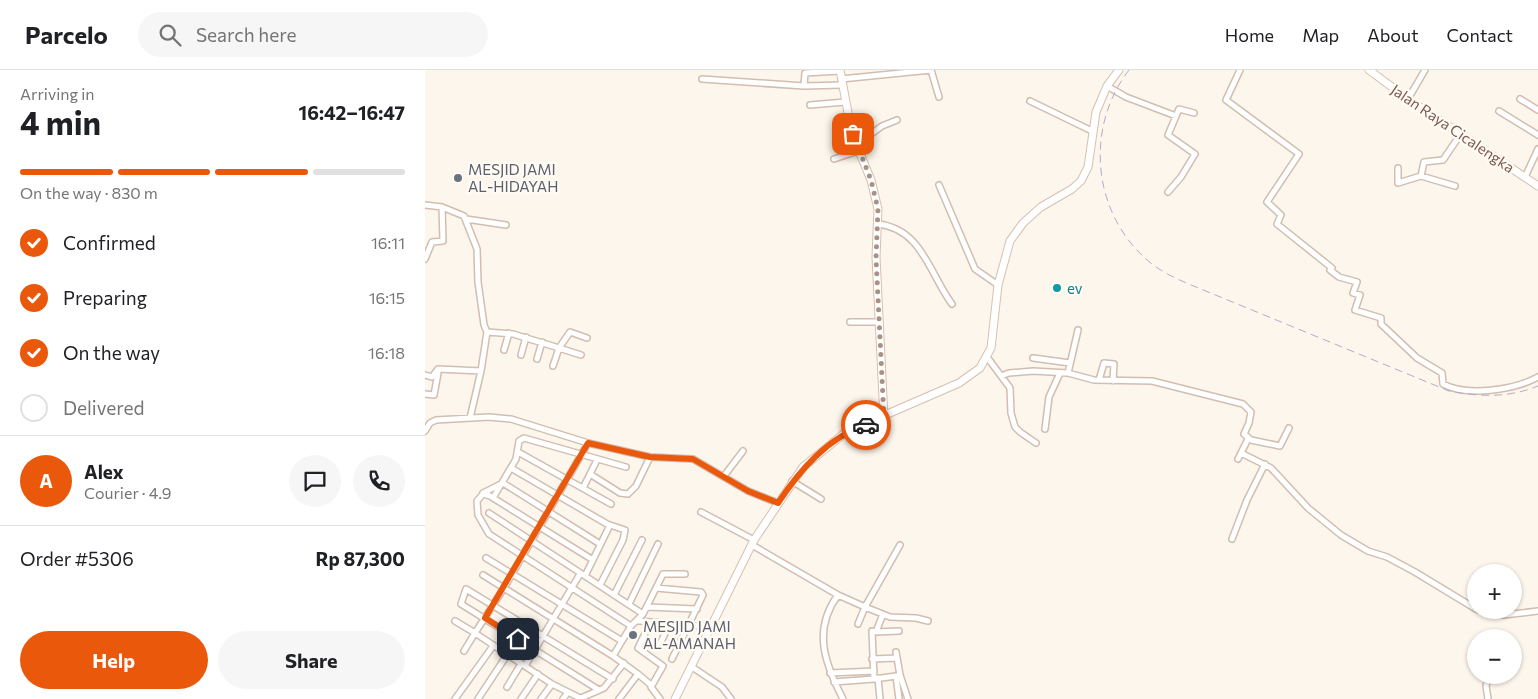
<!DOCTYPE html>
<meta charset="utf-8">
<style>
body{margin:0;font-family:Commissioner,sans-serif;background:#f6f6f6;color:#202124;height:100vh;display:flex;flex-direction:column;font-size:19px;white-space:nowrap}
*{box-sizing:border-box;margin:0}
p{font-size:16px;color:#757577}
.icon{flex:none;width:28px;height:28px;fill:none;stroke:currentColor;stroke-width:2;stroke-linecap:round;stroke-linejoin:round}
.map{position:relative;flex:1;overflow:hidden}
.panel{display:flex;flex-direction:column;background:#fff;width:425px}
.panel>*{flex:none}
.fabs{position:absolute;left:1042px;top:494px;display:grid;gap:10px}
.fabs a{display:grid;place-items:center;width:55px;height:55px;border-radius:50%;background:#fff;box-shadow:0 1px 4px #0004;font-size:25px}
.pin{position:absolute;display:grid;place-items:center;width:42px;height:42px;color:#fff;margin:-21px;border-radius:10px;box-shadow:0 2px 8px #0006}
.courier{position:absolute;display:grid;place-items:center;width:50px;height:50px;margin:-25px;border:4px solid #ea580c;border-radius:50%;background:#fff;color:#222;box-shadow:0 1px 6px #0007}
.headline em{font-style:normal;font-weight:700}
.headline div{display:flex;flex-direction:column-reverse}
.headline{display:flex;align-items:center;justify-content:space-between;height:85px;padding:0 20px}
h1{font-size:32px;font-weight:700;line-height:38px}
.bar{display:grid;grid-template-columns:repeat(4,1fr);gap:8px 5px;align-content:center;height:60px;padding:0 20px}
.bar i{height:6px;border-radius:4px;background:#e0e0e0}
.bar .selected{background:#ea580c}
.bar p{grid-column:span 4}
.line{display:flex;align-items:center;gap:12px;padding:0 20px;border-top:1px solid #e0e0e0}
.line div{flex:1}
.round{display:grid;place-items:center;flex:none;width:52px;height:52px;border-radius:26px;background:#f6f6f6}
ol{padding:0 20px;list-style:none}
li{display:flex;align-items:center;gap:15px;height:55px}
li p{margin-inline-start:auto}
li .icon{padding:5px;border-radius:50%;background:#ea580c;color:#fff;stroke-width:4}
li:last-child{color:#757577}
li i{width:28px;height:28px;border:2px solid #e0e0e0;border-radius:50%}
.primary-button{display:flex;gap:10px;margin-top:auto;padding:10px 20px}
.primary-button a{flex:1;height:58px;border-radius:30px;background:#ea580c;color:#fff;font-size:20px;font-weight:700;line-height:58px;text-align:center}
.primary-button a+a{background:#f6f6f6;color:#202124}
header{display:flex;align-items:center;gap:30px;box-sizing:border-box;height:70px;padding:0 25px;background:#fff;border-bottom:1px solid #e0e0e0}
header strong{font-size:24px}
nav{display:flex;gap:28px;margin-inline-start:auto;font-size:18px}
.search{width:350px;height:45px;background:#f6f6f6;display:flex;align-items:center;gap:12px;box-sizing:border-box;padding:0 18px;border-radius:28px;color:#757577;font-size:19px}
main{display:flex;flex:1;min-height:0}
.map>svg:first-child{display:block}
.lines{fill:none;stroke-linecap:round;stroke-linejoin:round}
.street-casing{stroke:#d1beb0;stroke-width:8}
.secondary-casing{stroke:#d6c0b0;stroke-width:9}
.street{stroke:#fff;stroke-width:5}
.secondary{stroke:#fff;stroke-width:7}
.rail{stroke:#b9a8c9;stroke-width:1;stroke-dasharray:8 5;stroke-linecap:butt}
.done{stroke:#a89285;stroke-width:5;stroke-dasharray:0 9}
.route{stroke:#ea580c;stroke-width:6}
.worship-dot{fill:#6b7280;stroke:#fffaf3;stroke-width:2}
.culture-dot{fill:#0f9aa8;stroke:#fffaf3;stroke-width:2}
.labels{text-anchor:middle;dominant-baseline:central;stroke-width:5;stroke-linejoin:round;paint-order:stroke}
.street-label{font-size:15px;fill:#7a5c4d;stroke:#fffaf3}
.worship-label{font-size:15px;fill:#5b616d;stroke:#fffaf3;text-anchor:start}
.culture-label{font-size:15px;fill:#0d838f;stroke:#fffaf3;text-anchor:start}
</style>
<header>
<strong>Parcelo</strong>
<div class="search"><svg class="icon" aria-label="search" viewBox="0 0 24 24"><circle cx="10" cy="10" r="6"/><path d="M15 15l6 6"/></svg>Search here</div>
<nav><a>Home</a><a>Map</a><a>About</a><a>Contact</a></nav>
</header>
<main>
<section class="panel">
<div class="headline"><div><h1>4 min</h1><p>Arriving in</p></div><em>16:42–16:47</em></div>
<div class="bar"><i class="selected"></i><i class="selected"></i><i class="selected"></i><i></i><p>On the way · 830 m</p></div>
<ol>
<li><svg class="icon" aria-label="check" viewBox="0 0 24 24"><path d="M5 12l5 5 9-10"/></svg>Confirmed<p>16:11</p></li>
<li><svg class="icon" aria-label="check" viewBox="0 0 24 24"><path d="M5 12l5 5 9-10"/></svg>Preparing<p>16:15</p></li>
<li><svg class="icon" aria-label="check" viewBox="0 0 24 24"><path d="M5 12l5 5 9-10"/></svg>On the way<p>16:18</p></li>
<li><i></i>Delivered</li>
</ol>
<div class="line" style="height:90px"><b class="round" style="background:#ea580c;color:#fff">A</b><div><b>Alex</b><p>Courier · 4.9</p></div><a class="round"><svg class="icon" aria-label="chat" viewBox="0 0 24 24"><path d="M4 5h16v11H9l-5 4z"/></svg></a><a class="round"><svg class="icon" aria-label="phone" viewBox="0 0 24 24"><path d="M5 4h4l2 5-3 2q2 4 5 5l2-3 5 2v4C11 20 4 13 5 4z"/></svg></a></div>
<div class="line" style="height:65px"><div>Order #5306</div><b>Rp 87,300</b></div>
<div class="primary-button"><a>Help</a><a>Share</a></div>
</section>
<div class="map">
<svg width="1113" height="629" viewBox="0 0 1113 629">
<rect width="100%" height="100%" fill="#fdf6ec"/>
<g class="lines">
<!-- street casing -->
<g class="street-casing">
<path id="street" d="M506,0L514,27
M815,0L801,30L874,84L842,132L856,145L852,154L907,198L905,200L914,207L932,212L928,223L935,225L930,240L956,248V254L992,288L1017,303L1018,314C1042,327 1089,320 1113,307
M277,9L379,16L380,3L415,1
M416,9L506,0
M379,16L417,15
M682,16L701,27L751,46
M983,29L1000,0
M1095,29L1113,40
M605,31L667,61
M385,35L420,32
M1074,41L1113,65
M431,75L457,56L472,50
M409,89L433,81
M973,98V113L996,106L999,92L1018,90L1035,65
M996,106L1030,116
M1100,107L1113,79
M514,115L550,199L573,215
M743,122L756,107L770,84L743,65L754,39L769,43
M0,135L17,137L18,171L7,172L0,189
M41,149L81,155
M453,154C497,159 504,203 527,234
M425,252H453
M62,262L88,264L134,278L128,296
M79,280L84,263
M96,285L101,267
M156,285L134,278L145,262L162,268
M562,287L585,318L586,343L590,357L595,362L611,373
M608,288L645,293
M112,289L117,272
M643,303L653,260
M0,305L7,307L13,299L56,301L62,262L59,255L53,212L52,179L39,146L17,137
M576,306L584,303L608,301L643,303L669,310L727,311L818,334L826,342L824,353L819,364L826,370L855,376L864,358
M674,310L679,293L689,294L688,311
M0,324L9,325L13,303
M45,348L56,301
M620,359L624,327L635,303
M0,361L5,353L11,350L64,347L86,349L163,373
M93,382L186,434
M816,383L846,398L883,438L916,465L943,481L962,487L990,502L1051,539
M813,389L823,369
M86,398L182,454L200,460L198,470L175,515
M165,404L195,423L203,424L211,416L225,387
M299,406L318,381
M367,411L396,429
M158,418L172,390
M58,423L78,413L175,474
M68,428L91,389L94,371L99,368L201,397
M276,442L329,470
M64,443L218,544L206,556L188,586
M807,469L822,430L840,394
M327,475L413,525L440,537L475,475
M61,488L197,571
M168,490L65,426L58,424L52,431L53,445L64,464L206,556
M58,505L188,586L213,604L194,629
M160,506L185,455
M231,518L276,522L278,525L247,589
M189,525L217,470
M413,525C387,560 400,594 418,629
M204,534L233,474
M222,537L272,539
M1054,540L1079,545L1113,541
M218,544L238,504H260
M458,544L451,562L474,561
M30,551L50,563L39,581
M214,551L287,557
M225,553L213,578L238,596L226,617L235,629
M433,554L440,537L465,547L491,548L503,551
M234,576L244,555
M471,582L475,605
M447,589L472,588
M100,596L155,504
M267,597L297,617L306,629
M405,603L449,601
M213,604L226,615
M471,606L475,605L483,629
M453,608L455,629
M449,609L471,606L474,629
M409,612L449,609L447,561
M82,617L96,594
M174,620L36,534L41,519L188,609
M156,628L179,618L199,593
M30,629L68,576
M53,629L82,585
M96,629L113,604
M116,629L127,614
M138,629L143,622
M157,629L127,614L50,563L79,518L163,373L225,387L268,389L323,421L353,433
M1063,629L1061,616L1064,605"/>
</g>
<!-- secondary casing -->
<g class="secondary-casing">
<path id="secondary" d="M415,0L427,64L446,110L453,139L451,187L459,348
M944,0L983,29L1113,116
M250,629L329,470L378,397L421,362L534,313L555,298L566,278L573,215L585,171L598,153L616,137L647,119L656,111L663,97L671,42L682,16L694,0"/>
</g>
<!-- street -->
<use href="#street" class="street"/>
<!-- secondary -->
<use href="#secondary" class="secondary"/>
<!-- rail -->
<path class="rail" d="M704,0C660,57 667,141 721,189C735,202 754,210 771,217L1024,321C1054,327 1084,328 1113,316"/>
</g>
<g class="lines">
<!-- done -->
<path class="done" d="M428,64L446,110L453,139L451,188L459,348L441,355"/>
<!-- route -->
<path class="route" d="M93,569L60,548L163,373L225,387L268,389L323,421L353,433C375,400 403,367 441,355"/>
</g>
<!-- markers -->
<g class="worship-dot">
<circle cx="33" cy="108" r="5"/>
<circle cx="208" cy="565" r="5"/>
</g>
<circle class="culture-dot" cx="632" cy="218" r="5"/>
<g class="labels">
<!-- street labels -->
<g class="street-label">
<text transform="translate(1028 58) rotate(34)">Jalan Raya Cicalengka</text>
</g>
<!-- worship labels -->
<g class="worship-label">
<text x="43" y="99">MESJID JAMI<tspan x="43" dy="17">AL-HIDAYAH</tspan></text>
<text x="218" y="556">MESJID JAMI<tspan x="218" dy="17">AL-AMANAH</tspan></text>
</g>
<!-- culture labels -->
<g class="culture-label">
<text x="642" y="218">ev</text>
</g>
</g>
</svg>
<div class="fabs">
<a>+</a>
<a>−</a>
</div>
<div class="pin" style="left:428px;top:64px;background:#ea580c"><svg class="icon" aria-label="bag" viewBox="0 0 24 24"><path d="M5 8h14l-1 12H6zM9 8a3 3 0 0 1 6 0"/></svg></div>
<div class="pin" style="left:93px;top:569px;background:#1f2937"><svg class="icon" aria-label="home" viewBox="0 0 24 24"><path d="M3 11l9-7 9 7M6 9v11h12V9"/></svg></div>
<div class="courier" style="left:441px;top:355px"><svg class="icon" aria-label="car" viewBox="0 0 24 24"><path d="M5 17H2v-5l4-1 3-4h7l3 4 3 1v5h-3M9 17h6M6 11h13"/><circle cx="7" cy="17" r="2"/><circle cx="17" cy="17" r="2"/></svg></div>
</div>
</main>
